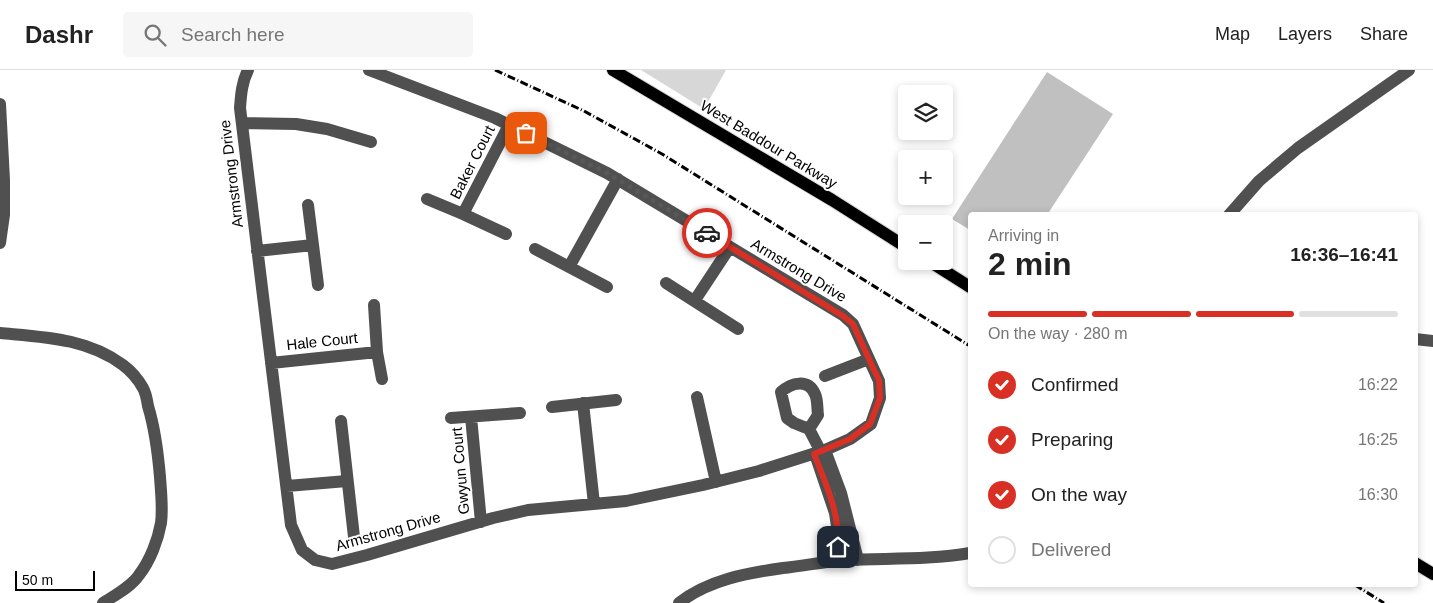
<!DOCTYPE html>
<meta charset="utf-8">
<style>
body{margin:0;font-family:Arial,sans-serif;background:#f6f6f6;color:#222;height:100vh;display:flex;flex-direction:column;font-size:19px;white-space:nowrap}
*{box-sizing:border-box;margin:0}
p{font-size:16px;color:#767676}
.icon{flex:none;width:28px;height:28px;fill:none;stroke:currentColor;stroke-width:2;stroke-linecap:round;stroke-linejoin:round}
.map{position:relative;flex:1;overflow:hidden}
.details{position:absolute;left:968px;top:142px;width:450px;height:375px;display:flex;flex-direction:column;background:#fff;border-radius:5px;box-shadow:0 2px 8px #0003}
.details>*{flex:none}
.controls{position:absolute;left:898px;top:15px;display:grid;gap:10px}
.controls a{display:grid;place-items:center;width:55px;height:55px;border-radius:5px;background:#fff;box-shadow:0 2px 8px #0003;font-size:25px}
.scale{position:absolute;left:15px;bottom:12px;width:80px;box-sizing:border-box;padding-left:5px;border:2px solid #000;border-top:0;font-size:14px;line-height:18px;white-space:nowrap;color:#000;-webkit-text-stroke:4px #fff;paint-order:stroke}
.pin{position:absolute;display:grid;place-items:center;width:42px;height:42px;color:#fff;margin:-21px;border-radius:10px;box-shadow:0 2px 8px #0006}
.courier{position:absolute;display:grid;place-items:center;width:50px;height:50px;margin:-25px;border:4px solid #d93025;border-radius:50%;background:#fff;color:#222;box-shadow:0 1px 6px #0007}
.overview em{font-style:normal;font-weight:700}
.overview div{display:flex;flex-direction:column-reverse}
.overview{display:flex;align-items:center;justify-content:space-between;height:85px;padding:0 20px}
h1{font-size:32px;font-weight:700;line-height:38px}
.bar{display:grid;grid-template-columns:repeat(4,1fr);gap:8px 5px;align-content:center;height:60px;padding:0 20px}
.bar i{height:6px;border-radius:4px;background:#e0e0e0}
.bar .active{background:#d93025}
.bar p{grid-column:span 4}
ol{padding:0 20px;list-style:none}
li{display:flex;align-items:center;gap:15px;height:55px}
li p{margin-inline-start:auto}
li .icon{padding:5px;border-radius:50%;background:#d93025;color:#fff;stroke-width:4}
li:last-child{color:#767676}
li i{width:28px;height:28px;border:2px solid #e0e0e0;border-radius:50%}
header{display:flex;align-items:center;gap:30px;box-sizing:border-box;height:70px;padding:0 25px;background:#fff;border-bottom:1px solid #e0e0e0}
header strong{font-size:24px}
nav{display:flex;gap:28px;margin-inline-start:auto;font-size:18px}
.search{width:350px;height:45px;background:#f6f6f6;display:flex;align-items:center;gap:12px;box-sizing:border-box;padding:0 18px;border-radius:5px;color:#767676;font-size:19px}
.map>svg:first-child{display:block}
.green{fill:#d7d7d7}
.building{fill:#c0c0c0}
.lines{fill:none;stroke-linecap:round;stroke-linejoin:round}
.major-casing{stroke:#dbdbdb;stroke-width:14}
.minor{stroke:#505050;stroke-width:12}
.major{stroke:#000;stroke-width:12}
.rail{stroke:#000;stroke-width:3;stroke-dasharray:8 2.5 1 2.5;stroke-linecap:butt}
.done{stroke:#595959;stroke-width:5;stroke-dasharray:0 9}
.route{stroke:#d93025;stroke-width:6}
.labels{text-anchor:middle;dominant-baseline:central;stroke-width:4;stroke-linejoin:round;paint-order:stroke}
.street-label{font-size:15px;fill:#000;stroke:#fff}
</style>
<header>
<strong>Dashr</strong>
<div class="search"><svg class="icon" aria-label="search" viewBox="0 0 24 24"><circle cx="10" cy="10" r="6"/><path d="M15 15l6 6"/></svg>Search here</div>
<nav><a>Map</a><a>Layers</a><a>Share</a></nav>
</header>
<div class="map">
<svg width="1433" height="533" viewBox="0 0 1433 533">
<rect width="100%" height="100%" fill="#fff"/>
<!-- green -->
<path class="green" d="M641,0H726L704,39Z"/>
<!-- building -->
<path class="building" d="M1047,2L1113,44L1047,145H970V160L952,149Z"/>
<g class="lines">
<!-- major casing -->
<g class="major-casing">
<path id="major" d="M613,0L832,130L906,177
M929,191L970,217
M1415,493L1433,504"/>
</g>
<!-- minor -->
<path class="minor" d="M248,0C242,12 241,24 240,38L291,455L302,480L315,490L332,494L367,485L493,448L528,440L626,431L703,415L759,401L825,380L850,369L871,354L880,328L879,311L853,254L843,245L607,103L495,48L369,0
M0,34L4,110V145L0,173
M242,53L296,54L327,59L371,72
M427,129L463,144L506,164
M308,135L318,215
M463,144L509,55
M1229,145L1259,111L1298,78L1409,0
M535,179L607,217
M257,181L313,175
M569,197L618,109
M666,213L738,259
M695,230L730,177
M374,235L377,282L382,309
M0,263C43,267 87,268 123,295C131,301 138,309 143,318C146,323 147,330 148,336C155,359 158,383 160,407C161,422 163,438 161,453C158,470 150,491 139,505C131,517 115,525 103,533
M1415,269L1433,271
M271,293L377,282
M825,306L869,289
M697,327L716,412
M583,333L594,434
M552,337L616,330
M471,347L481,452
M451,348L520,343
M341,351L354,467
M809,359L818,345C817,339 818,330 815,324C808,308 791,313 781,322L787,348L794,353L809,359L821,382
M825,380L841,423L858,490
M815,384L835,443L838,463L837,491
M287,416L347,411
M679,533C708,510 747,503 783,498C804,496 826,491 847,490C888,488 930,490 970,483"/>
<!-- major -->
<use href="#major" class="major"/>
<!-- rail -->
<path class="rail" d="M495,0L584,41L662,84L970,276
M1355,515L1384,533"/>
</g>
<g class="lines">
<!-- done -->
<path class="done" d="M526,63L607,103L707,163"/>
<!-- route -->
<path class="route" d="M707,163L843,246L853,254L874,300L879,310L880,328L870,354L850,369L814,384C826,414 840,444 838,477"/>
</g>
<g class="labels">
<!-- street labels -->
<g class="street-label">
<text transform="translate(769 74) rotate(31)">West Baddour Parkway</text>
<text transform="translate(472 92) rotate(-63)">Baker Court</text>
<text transform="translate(231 104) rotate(-97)">Armstrong Drive</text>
<text transform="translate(799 200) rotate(31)">Armstrong Drive</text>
<text transform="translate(322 271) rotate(-6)">Hale Court</text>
<text transform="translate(460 401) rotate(-95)">Gwyun Court</text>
<text transform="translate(388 461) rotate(-16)">Armstrong Drive</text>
</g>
</g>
</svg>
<div class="controls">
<a><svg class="icon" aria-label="layers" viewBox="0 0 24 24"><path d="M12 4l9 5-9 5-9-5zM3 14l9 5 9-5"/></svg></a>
<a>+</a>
<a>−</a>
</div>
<div class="scale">50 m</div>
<div class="pin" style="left:526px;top:63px;background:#ea580c"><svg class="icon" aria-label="bag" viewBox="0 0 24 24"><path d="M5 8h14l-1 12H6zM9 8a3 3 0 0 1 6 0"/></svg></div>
<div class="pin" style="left:838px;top:477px;background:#1f2937"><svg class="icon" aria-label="home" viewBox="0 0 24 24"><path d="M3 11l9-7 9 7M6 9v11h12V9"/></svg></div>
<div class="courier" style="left:707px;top:163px"><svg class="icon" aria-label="car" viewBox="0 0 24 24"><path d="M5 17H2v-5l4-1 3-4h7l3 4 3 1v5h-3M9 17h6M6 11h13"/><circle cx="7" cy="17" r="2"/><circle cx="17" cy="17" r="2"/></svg></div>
<section class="details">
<div class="overview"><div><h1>2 min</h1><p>Arriving in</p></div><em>16:36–16:41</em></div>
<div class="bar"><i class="active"></i><i class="active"></i><i class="active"></i><i></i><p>On the way · 280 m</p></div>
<ol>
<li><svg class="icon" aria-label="check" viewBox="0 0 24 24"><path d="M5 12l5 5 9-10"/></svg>Confirmed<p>16:22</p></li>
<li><svg class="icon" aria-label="check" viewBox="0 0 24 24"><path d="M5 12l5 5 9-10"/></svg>Preparing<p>16:25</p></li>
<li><svg class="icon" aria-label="check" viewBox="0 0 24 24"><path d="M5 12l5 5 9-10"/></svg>On the way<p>16:30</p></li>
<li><i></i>Delivered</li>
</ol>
</section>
</div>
